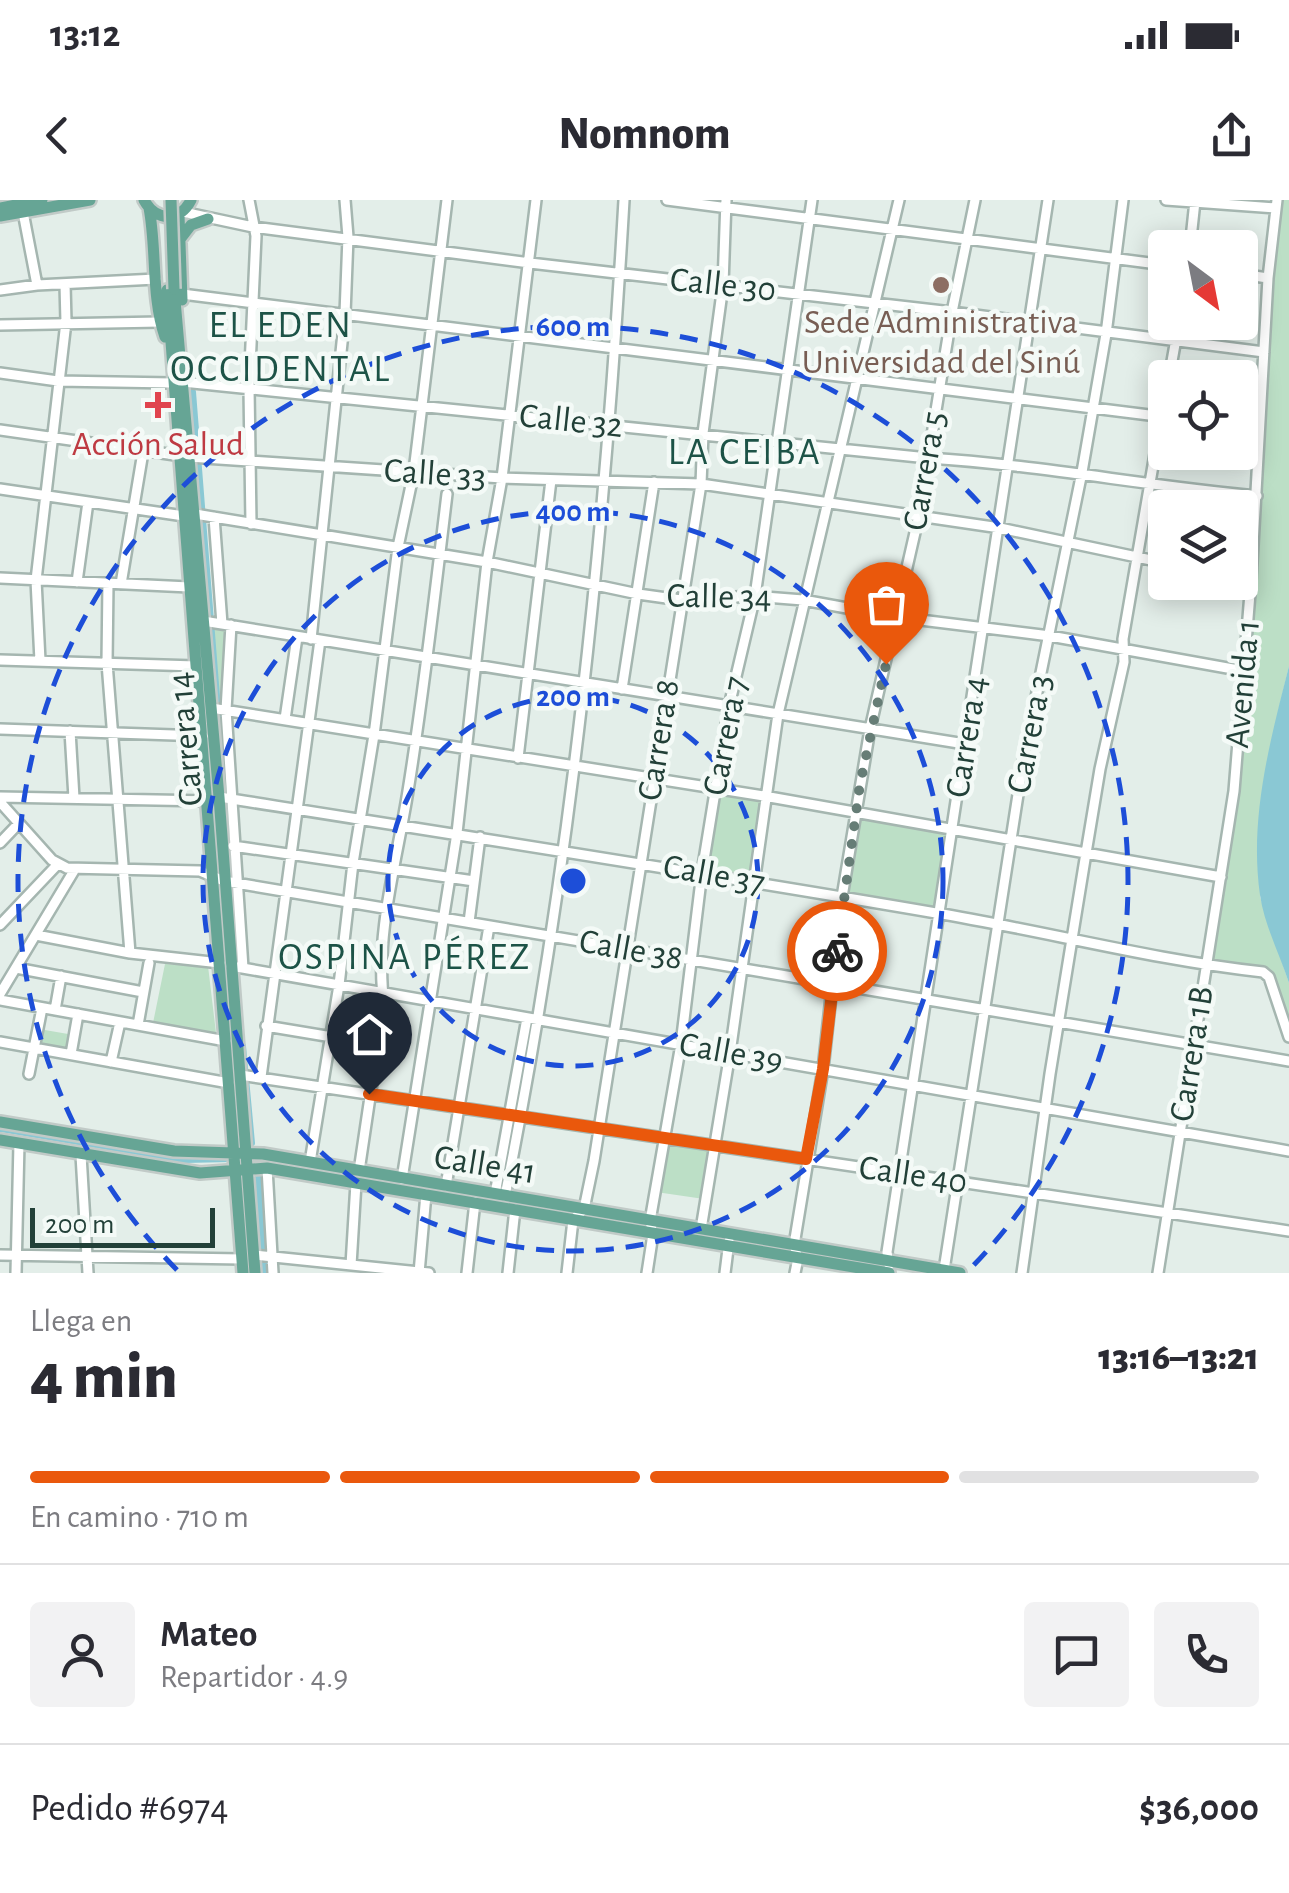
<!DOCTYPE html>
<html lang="es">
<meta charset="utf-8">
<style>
body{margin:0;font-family:"Alegreya Sans",sans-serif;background:#f2f2f3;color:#2b2b33;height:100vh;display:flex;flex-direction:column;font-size:38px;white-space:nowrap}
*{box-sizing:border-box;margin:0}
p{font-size:32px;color:#7c7c81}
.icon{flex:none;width:55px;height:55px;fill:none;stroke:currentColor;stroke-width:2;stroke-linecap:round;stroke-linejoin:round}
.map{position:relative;height:1073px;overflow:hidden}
.drawer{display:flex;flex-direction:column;background:#fff;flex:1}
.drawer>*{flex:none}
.needle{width:65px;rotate:148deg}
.buttons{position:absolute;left:1148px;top:30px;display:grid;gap:20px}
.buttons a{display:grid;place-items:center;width:110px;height:110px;border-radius:10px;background:#fff;box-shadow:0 5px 25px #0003;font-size:50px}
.scale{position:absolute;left:30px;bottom:25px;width:185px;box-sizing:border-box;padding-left:10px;border:5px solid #224038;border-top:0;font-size:28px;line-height:35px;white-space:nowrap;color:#224038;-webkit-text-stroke:8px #f4faf7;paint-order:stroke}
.pin{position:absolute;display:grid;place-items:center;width:85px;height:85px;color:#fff;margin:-102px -42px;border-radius:50% 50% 50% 0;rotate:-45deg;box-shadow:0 0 10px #0007}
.pin .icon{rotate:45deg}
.courier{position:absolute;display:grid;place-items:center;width:100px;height:100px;margin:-50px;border:8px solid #ea580c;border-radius:50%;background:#fff;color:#222;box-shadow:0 2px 12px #0007}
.headline em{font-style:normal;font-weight:800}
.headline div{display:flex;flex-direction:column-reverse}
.headline{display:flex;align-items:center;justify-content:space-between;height:170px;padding:0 30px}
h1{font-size:65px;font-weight:800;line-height:75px}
.bar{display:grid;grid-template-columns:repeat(4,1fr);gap:15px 10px;align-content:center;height:120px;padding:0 30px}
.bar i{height:12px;border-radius:8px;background:#e1e1e2}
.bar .on{background:#ea580c}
.bar p{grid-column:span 4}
.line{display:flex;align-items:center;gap:25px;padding:0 30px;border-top:2px solid #e1e1e2}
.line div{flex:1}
.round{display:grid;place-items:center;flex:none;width:105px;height:105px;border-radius:10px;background:#f2f2f3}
.status{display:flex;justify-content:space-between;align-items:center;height:70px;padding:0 50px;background:#fff;direction:ltr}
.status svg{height:28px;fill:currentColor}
header{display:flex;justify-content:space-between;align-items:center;height:130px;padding:0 30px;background:#fff;font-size:45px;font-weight:800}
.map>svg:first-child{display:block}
.green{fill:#bcdfc6}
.water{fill:#8ac8d4}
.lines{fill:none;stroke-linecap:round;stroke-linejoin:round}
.canal{stroke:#8ac8d4;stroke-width:6}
.minor-casing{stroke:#a5b6b0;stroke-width:14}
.major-casing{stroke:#c1cac7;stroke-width:16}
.minor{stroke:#fff;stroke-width:9}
.major{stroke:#66a595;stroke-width:11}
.major-bridge-casing{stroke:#c1cac7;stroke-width:16;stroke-linecap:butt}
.major-bridge{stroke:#66a595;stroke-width:11}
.done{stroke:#667d76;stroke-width:10;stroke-dasharray:0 18}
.route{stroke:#ea580c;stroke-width:12}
.ring{fill:none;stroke:#1d4ed8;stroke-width:5;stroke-dasharray:18 12}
.education-dot{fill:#8d6e63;stroke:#f4faf7;stroke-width:4}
.health-dot{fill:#e0444e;stroke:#f4faf7;stroke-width:4}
.labels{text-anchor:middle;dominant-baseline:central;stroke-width:9;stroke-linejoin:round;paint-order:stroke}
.street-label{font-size:35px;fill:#224038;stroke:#f4faf7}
.education-label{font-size:35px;fill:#785e54;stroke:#f4faf7}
.health-label{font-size:35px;fill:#be3a42;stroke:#f4faf7}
.neighbourhood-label{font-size:38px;letter-spacing:2.5px;fill:#1d5347;stroke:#f4faf7}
.centre{fill:#1d4ed8;stroke:#f4faf7;stroke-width:5}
.ring-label{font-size:30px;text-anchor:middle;font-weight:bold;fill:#1d4ed8;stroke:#f4faf7;stroke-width:9;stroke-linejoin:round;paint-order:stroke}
</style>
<div class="status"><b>13:12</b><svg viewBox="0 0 49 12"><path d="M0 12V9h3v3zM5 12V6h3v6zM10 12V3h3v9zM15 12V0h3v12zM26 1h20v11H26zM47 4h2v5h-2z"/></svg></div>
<header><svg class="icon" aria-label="back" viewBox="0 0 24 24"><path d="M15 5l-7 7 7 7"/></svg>Nomnom<svg class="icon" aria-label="share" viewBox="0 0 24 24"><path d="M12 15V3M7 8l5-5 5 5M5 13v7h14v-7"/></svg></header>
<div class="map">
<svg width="1289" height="1073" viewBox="0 0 1289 1073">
<rect width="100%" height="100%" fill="#e3eee9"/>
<!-- green -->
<path class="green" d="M1281,0H1289V466L1278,512L1289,500L1260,697L1289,783V837L1268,773L1207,765L1228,667L1245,471L1271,79Z
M209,427L234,431L232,506L215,503Z
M717,592L764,598L751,679L704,671Z
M858,614L950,632L937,710L846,695Z
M165,764L208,766L216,833L153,823Z
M39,829L74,835L71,851L36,845Z
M666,940L714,947L704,999L656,992Z"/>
<!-- water -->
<path class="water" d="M1289,466V783C1280,755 1264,724 1260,695C1249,618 1270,541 1289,466Z"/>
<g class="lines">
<!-- canal -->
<path class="canal" d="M193,192L227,624
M243,846L252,943
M0,929L185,960L231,959
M258,977L265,1073"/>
<!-- minor casing -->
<g class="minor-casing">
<path id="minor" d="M249,0L256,36L249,188L251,324
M667,0L1165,65
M1166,0L1276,8
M23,12L37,85
M183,12L253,27L530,63L952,112L1264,152
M1190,48L1195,1
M1240,74L1268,78
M0,90L37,85L156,79
M182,94L1165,217
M0,125L160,122
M0,173L58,181L172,183
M1169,178L1179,122
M183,182L928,258C1039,265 1146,286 1257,296
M1240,224L1259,226
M0,230L189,257L502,278L701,284L1000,328L1165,363
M0,289L184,316
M195,314L487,362L638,394L681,400L753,396L803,400L896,417L1050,436L1244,471
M214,317L222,424
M0,378L189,387
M77,382L88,302
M108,383L107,463L130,753
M121,384L143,252
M203,421L965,544
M231,425L226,510L243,768
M311,439L345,114L348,37L345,0
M0,460L196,466
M40,461L36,380L66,122L65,84
M622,489L654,282
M211,508L764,596L1221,677
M285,519L297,437
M0,529L203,536
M70,531L74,598
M518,558L551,280
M0,597L208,601
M219,597C458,635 697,672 936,713C1045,731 1153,760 1263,772L1269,777L1289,837
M0,602L52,660L67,668L200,671L224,681L1289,861
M0,643L19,623
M233,646L474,681
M469,722L480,637
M0,725L57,665
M36,735L130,753L220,763
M231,766L1289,951
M16,768L143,792
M0,794L75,669
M0,800L226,841
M55,810L61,776
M138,825L149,763
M266,826L332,837
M0,842L229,883
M71,854L78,814
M111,862L120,822
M29,874L42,808
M240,875L1289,1031
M261,877L320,440
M81,955L88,1073
M310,962L339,785L353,663L374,535L398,347L414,271L447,0
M267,968L273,1073
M359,971L384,803C374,739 398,655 408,591C424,492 435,393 447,294
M402,979L457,633L487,362L502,278L536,0
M446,986L489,726
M495,994L527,818
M505,996C571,668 605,333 624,0
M701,1029L730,853L778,514L899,0
M0,1055L242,1059
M254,1055L429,1073
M351,1065L356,983
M889,1065L887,1052L1048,0
M944,1070L1024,556L1082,272L1106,134L1123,0
M16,1073L19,943
M419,1073L426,994
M467,1073L475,1002
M508,1073L515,1009
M567,1073L573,1020L584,1009L594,961L701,284L703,233L723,85L726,0
M647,1073L653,1034L650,1021L681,844L702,672L729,506L755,396L812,0
M725,1073L729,1041
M795,1073L798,1058L794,1045L823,869L842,697L870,529L919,315L952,112L975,0
M1022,1073L1050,874L1086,653L1100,569L1124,462L1123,439L1165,196
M1158,1073L1234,591L1251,381L1268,78L1277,0"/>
</g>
<!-- major casing -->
<g class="major-casing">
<path id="major" d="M144,0C156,22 180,22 191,0
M0,8L42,0
M149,8C157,50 151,97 165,137
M179,15L182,100
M0,16L90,0
M181,38L191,25L208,19
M174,89L219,597L255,1073
M167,90L243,1073
M0,922L174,951L263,954L960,1073
M0,940L200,973L267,968L889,1073"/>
</g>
<!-- minor -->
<use href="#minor" class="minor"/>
<!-- major -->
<use href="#major" class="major"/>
<!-- major-bridge casing -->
<g class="major-bridge-casing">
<path id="major-bridge" d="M171,0L174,89"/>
</g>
<!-- major-bridge -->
<use href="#major-bridge" class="major-bridge"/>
</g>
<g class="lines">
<!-- done -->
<path class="done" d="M837,751L860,584L886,464"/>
<!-- route -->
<path class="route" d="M369,894L806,959L823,869L837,751"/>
</g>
<!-- distance rings -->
<g class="ring">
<circle cx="573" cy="681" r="185"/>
<circle cx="573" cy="681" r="370"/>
<path d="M177 1070A555 555 0 1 1 969 1070"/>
</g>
<!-- markers -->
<circle class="education-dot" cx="941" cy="85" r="10"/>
<path class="health-dot" d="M153 190h10v10h10v10h-10v10h-10v-10h-10v-10h10z"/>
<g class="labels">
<!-- street labels -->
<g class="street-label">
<text transform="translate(723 85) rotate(6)">Calle 30</text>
<text transform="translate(571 221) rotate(6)">Calle 32</text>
<text transform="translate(925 271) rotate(-80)">Carrera 5</text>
<text transform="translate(435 274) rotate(4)">Calle 33</text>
<text transform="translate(719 397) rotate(1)">Calle 34</text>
<text transform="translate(1243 484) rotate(-85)">Avenida 1</text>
<text transform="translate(1030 534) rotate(-79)">Carrera 3</text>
<text transform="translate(726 536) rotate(-79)">Carrera 7</text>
<text transform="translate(967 537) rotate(-81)">Carrera 4</text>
<text transform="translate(186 539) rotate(-95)">Carrera 14</text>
<text transform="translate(659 540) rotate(-81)">Carrera 8</text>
<text transform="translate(714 675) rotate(10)">Calle 37</text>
<text transform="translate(631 750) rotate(10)">Calle 38</text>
<text transform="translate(731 853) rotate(10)">Calle 39</text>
<text transform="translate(1192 854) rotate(-81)">Carrera 1B</text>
<text transform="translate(485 965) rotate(9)">Calle 41</text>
<text transform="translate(913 975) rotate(8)">Calle 40</text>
</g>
<!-- education labels -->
<g class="education-label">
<text x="941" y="122">Sede Administrativa<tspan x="941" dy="40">Universidad del Sinú</tspan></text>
</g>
<!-- health labels -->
<g class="health-label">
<text x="158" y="244">Acción Salud</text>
</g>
<!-- neighbourhood labels -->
<g class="neighbourhood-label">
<text x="281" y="126">EL EDEN<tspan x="281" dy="44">OCCIDENTAL</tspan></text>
<text x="745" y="253">LA CEIBA</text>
<text x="405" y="758">OSPINA PÉREZ</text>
</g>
</g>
<circle cx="573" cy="681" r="15" class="centre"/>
<g class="ring-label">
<text x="573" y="136">600 m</text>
<text x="573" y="321">400 m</text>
<text x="573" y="506">200 m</text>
</g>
</svg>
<div class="buttons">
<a><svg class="needle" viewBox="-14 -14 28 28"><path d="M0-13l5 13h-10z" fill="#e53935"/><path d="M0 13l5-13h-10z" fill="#7c7c81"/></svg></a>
<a><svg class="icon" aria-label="locate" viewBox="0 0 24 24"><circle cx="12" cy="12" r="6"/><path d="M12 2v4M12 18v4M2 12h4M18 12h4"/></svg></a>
<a><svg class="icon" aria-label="layers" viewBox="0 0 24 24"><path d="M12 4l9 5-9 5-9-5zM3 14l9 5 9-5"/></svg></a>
</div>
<div class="scale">200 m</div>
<div class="pin" style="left:886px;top:464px;background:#ea580c"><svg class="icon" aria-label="bag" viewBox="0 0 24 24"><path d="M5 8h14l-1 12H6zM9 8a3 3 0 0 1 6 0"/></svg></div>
<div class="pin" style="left:369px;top:894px;background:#1f2937"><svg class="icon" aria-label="home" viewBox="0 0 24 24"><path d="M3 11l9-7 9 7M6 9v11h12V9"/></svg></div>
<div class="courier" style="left:837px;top:751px"><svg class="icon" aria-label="bike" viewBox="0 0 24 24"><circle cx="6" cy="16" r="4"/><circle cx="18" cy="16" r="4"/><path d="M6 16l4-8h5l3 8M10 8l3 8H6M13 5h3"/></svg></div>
</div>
<section class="drawer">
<div class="headline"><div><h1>4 min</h1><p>Llega en</p></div><em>13:16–13:21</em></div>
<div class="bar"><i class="on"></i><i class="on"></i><i class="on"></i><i></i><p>En camino · 710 m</p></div>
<div class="line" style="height:180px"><a class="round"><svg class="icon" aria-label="person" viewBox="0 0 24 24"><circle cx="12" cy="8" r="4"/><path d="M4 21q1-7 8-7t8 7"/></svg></a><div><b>Mateo</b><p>Repartidor · 4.9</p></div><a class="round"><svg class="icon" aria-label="chat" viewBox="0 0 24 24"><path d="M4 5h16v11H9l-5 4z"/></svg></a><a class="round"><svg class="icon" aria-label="phone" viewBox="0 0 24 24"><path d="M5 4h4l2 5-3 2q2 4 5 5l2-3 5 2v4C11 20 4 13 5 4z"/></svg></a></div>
<div class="line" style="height:130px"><div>Pedido #6974</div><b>$36,000</b></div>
</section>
